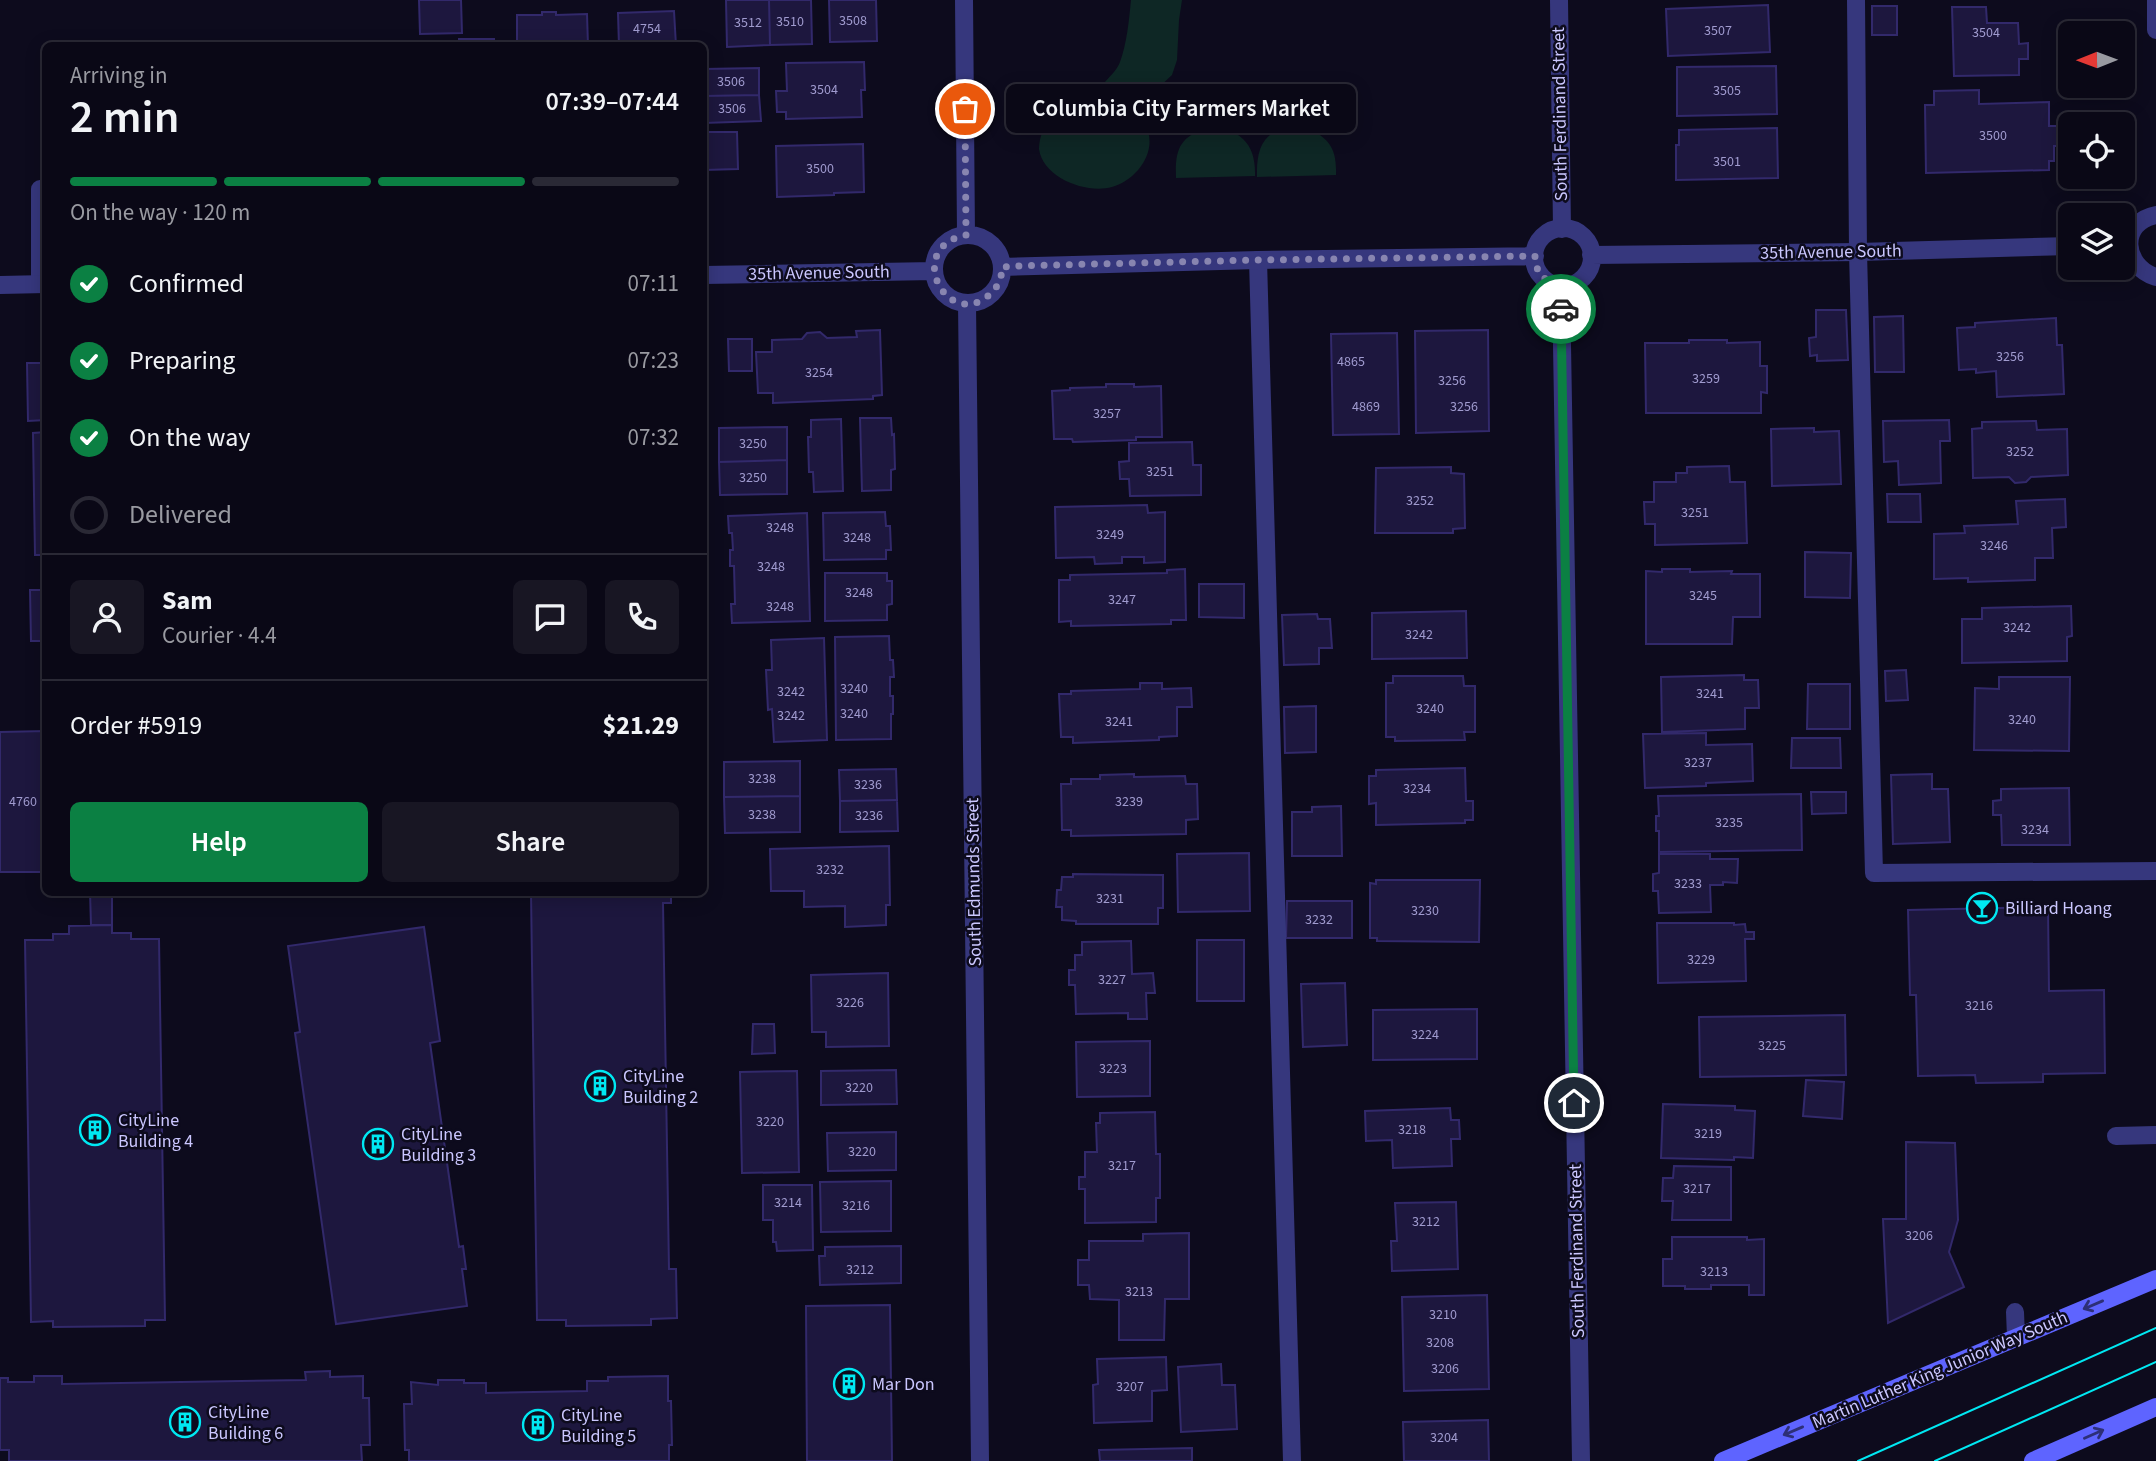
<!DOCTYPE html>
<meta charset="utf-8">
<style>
body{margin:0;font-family:"Source Sans 3",sans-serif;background:#181623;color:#f1f3f6;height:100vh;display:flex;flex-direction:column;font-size:26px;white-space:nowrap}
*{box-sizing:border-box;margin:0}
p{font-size:23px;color:#999aa1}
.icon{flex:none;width:38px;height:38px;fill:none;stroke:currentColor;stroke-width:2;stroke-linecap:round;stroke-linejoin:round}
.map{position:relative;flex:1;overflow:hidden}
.panel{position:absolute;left:42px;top:42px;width:665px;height:854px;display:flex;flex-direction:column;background:#0a0816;border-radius:10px;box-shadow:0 4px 18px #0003,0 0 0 2px #2a2935}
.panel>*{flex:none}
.needle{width:46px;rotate:269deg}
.fabs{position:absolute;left:2058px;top:21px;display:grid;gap:14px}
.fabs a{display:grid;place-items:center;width:77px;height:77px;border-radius:10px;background:#0a0816;box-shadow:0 4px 18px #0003,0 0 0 2px #2a2935;font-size:35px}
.pin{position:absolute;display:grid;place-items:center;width:60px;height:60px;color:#fff;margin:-30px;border:4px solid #fff;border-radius:50%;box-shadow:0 2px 7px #0007}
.courier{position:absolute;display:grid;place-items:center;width:70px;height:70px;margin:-35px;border:5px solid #0b8043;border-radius:50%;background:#fff;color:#222;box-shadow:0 2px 9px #0007}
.bubble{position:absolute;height:49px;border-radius:10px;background:#0a0816;box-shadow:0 4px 18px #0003,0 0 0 2px #2a2935;font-size:23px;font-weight:600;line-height:49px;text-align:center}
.head em{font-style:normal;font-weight:600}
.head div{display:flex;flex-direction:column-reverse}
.head{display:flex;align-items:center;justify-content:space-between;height:119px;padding:0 28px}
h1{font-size:46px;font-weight:600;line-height:52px}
.bar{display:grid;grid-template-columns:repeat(4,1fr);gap:10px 7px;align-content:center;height:84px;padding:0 28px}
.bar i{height:9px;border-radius:5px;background:#2a2935}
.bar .active{background:#0b8043}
.bar p{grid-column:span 4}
.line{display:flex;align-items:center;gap:18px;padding:0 28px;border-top:2px solid #2a2935}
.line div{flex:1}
.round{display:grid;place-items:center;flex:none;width:74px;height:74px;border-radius:10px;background:#181623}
ol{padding:0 28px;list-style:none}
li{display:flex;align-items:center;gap:21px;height:77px}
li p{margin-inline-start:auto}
li .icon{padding:7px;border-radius:50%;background:#0b8043;color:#fff;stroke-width:4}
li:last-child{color:#999aa1}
li i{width:38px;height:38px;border:4px solid #2a2935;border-radius:50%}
.primary-button{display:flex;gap:14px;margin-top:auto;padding:14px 28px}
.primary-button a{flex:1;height:80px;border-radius:10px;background:#0b8043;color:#fff;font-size:28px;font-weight:600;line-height:80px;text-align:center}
.primary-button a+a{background:#181623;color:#f1f3f6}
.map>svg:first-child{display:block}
.green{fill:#0e2725}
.building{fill:#1d173e;stroke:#32296b;stroke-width:2}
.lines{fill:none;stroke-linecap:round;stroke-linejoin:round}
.lane{stroke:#36377d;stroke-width:18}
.street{stroke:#36377d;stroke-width:18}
.secondary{stroke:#5e64ff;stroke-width:18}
.tram{stroke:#00e8f2;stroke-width:2}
.oneway{stroke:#2d2f77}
.done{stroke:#8885b0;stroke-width:7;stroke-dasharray:0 12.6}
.route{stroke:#0b8043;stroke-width:9}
.labels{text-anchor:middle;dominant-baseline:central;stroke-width:5;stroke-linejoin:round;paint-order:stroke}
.number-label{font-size:14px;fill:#a09bcf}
.street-label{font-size:18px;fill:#cbc7ff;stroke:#0d0b1d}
.poi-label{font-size:18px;fill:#cbc7ff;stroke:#0d0b1d;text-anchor:start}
</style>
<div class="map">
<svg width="2156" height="1461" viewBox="0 0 2156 1461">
<rect width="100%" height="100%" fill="#0d0b1d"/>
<!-- green -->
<path class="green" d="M1131,0H1182L1179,20L1177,60L1172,75L1157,89L1154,113L1143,121C1161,147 1139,179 1112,187C1086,194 1043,178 1039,149C1039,144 1040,138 1042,133C1047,107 1074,104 1096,99C1102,79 1114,77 1120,62C1127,43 1129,20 1131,0Z
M1303,126C1329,137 1337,148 1336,175L1257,177C1256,142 1267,127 1303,126Z
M1207,128C1240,128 1256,143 1255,176L1176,178C1175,150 1179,137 1207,128Z"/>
<!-- building -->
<path class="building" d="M419,0H461L462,33L420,34Z
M726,0H769L770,45L727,47Z
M769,0H811L812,44L770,45Z
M829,0H876L877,41L830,42Z
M1768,5L1770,52L1668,56L1666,9Z
M1872,6H1897V35H1872Z
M1952,7H1986L1987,23H2018L2019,44L2028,43V59H2019V75L1954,76Z
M674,11L676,46H619L618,13Z
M542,12H556V15L587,14L588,46H517V15H542Z
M459,39H494V46H459Z
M864,62L865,90H861L862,117L786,119V112H777L776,91H787L786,63Z
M1776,66L1777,114L1677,116V67Z
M759,68V95L704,96V69Z
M1979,90V104L2049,102V126H2061V146H2054V161H2049V170L1926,173L1925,105H1934V91Z
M759,95L761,121L704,123V96Z
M1777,128L1778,178L1676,180V145H1679V130Z
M704,132H737L738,169L704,170Z
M863,144L864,192L834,193V195L777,197L776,146Z
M1816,310H1846L1848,360L1817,361V355L1810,356L1809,338L1816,337Z
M1903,316L1904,372H1875L1874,317Z
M2056,318L2057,345H2062L2064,394L1997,397L1996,371L1976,373V369L1959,370L1957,328L1975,327V323Z
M880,330L882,395L873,396V399L773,403V393H758L756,352H772V340L802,339L807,333L820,332L827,338L857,337L856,331Z
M1488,330L1489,431L1416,433L1415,331Z
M1397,333L1399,434L1333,435L1331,334Z
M728,339H752V371H729Z
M1689,340H1727V343L1760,342V366H1767V393L1761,392V413H1646L1645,343H1689Z
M27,363H46V420L28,421Z
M1106,384H1134V387L1161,386L1162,437H1136V440L1073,442L1072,439H1054L1052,391L1070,390V388L1106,387Z
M860,418H891L892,435L894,434L895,469L891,470V490L862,491Z
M841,419L843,491L814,492L813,472H809L808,437H811V420Z
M1949,420L1950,441H1940L1941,483L1899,485L1898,461L1884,462L1883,421Z
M2036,421L2037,430L2067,429L2068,475L2031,477L2026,482L2015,483L2009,477L1973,478L1972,429L1982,428V422Z
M787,427V460L719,462V428Z
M1814,428V432L1839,431L1841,484L1772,486L1771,429Z
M46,432V555H35L33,433Z
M1192,442L1193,465H1201V495L1130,496L1129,479H1120L1119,462L1129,461V443Z
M787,460V494L720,495L719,462Z
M1729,466L1730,482H1745L1747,543L1655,545V524H1645L1644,502H1654V482H1676V473H1687V467Z
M1451,467V473L1464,474L1465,528L1453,529V533H1375L1376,468Z
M1887,494H1920L1921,522H1888Z
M2065,499L2066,527L2052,528L2053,558H2035V580L1968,582V578L1934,579V534L1965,533L1964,526L2018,524L2016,501Z
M1147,505L1148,513L1165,512V562L1144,563V557H1122V563L1095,564L1094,557L1056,558L1055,507Z
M885,512L886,526H890L891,550H886V559L824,560L823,513Z
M807,513L810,621L732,623L731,604H735L734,566H730V550H733L732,533H729L728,516Z
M1805,552L1851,553L1850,598L1805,597Z
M1185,569L1186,620H1171V624L1071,626V621L1059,622V580H1070V575L1167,573V570Z
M1662,569H1690V572L1732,571L1731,574H1760V617H1733L1732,644H1646V571L1662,572Z
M825,573H887V581H892V604L887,605V620L825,621Z
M1199,584H1244V618L1199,617Z
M30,590H46V641H31Z
M2071,606L2072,636L2067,637V661L1962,663V619H1982V608Z
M1466,611L1467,658L1372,659V613Z
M1317,614L1318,619H1330L1332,648H1319V664L1284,665L1282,615Z
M889,636L890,660H893L894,677H890V696H893V714H891V739L836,740L835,637Z
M824,638L827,740L774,742L772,709L768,710L766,670H772L771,640Z
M1906,670L1908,700L1886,701L1885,671Z
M1744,675V680H1758L1759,708H1745V729L1662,732L1661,677Z
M1393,676H1463L1464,686H1475V732H1464L1465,740L1395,741V737H1386V683H1393Z
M1999,677H2070L2069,751L1974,750L1975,688L1999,689Z
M1140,683H1162V689L1191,688L1192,707H1177V736L1159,737V740L1073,743V737H1061L1059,694H1071V691L1140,689Z
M1808,684H1850V729H1807Z
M1316,706V752L1285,753L1284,707Z
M46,731V872H0V732Z
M1706,733V745L1752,744L1753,781L1706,783V786L1645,788L1643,734Z
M1792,738H1840L1841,768H1791Z
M800,761V796L724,797V762Z
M1465,768L1466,801H1473V820H1465V823L1376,825V803L1369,804V776H1376V770Z
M896,769L897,800L840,801L839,770Z
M1134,774V777L1185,776L1186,784H1197L1198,819L1186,820V834L1071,836V830H1062L1061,784H1071V779H1100V775Z
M1932,774V789H1948L1950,842L1893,844L1891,775Z
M2069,788L2070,845H2002L2001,815H1993V801L2001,800V789Z
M1811,792H1846V813L1812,814Z
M1801,794L1802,850L1659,852V831H1656V816H1659L1658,796Z
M800,796V832L725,833L724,797Z
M897,800L898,831L840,832V801Z
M1341,806L1342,856H1292V812H1312V807Z
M889,846L890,905H886V925L845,927V906L804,907V891H771L770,849Z
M1249,853L1250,911L1178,912L1177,854Z
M1659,854H1710V859H1738L1737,883L1723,882V885H1710L1711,912L1659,913L1658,891H1653V874L1659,873Z
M1073,874L1163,875V908H1158V924H1076V921L1062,920V907H1056L1057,890H1061L1062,877H1073Z
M1376,880H1480L1479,942L1377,941V938H1370V883L1376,884Z
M90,892H112V925H91Z
M531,892H671V903H663L669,1269H676L677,1318L651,1319V1325L566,1326V1320H537Z
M1287,901H1352V938H1286Z
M2048,907L2049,991L2104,990L2105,1073L2043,1074V1082L1976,1083L1975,1075L1918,1076L1916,995H1910L1908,910Z
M1657,923H1734V925L1745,924L1746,932H1754V939H1745L1746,981L1658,983Z
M112,925V933H131V939H159L165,1320H145V1326L53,1327V1321L31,1322L25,940H53V934H69V926Z
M424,927L440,1041L430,1043L459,1247L463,1246L466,1269H462L467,1306L336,1324L295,1033L300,1032L288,946Z
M1197,940H1244V1001H1197Z
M1131,941L1132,974L1153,973L1155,993H1146L1147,1019H1128V1013L1076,1014L1075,985H1069V970H1075V955H1082V942Z
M888,973L889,1046L826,1047V1032H812L811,975Z
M1345,983L1347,1045L1303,1047L1301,984Z
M1477,1009V1059L1373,1060V1010Z
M1845,1015L1846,1075L1700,1077L1699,1017Z
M753,1024H774L775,1053L752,1054Z
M1150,1041V1096L1077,1097L1076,1042Z
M896,1070L897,1104L821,1105V1071Z
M797,1071L799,1172L742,1173L740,1072Z
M1806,1080L1844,1082L1842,1119L1803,1116Z
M1663,1104L1735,1106V1110L1755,1111L1753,1158L1734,1157V1160L1661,1158Z
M1450,1108L1451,1120H1459L1460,1139H1451L1452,1166L1393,1168L1392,1140L1366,1141L1365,1111Z
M1155,1112L1156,1154H1160V1198H1156V1222L1085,1223V1189H1079V1177H1085V1152H1097L1096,1123H1100V1113Z
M896,1132V1170L828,1171L827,1133Z
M1906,1142L1955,1143L1958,1220L1949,1252L1964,1287L1888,1323L1883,1219H1906Z
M1674,1166L1731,1167V1220H1672L1673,1201H1662L1663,1178H1673Z
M891,1181V1231L821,1232L820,1182Z
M763,1185H812L813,1250L777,1251L776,1242H773V1220H763Z
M1456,1202L1458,1269L1392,1271L1391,1241H1397L1395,1203Z
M1189,1233V1299H1165L1164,1340H1119V1300L1090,1299L1089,1285H1078V1260H1089V1241H1143V1234Z
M1672,1237H1747V1240L1764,1239V1295H1749V1285H1711V1289H1685V1286H1663V1259H1672Z
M901,1246V1283L820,1285L819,1256H825V1247Z
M1487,1295L1489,1389L1404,1391L1402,1297Z
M890,1305L892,1461H807L806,1306Z
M1166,1357L1167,1390L1152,1391V1421L1094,1423L1093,1385L1098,1384L1097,1359Z
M1221,1364L1222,1385H1235L1237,1429L1181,1432L1178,1367Z
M330,1371V1377L363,1376V1398H369L370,1445H361L362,1461H9V1450H0V1378H8V1382H34V1376H62V1384L306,1380L305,1372Z
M668,1376V1401H671L672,1445H669V1461H409V1450H405L404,1404H412L411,1382L438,1385V1380H464V1383H486V1393L587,1391V1381H608V1377Z
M1488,1420L1489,1461H1404L1403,1422Z
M1192,1448V1461H1100L1099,1450Z"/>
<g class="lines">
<!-- lane -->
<path class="lane" d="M1856,0L1858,252L1874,873L2156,871
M40,189V284
M1258,260L1292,1461
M2116,1136L2156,1135
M2015,1312L2016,1337"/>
<!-- street -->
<path class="street" d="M964,0L966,235
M1559,0L1562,229
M2156,0V30
M2156,215C2119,222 2122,266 2156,277
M1534 257a29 29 0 1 1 58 0a29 29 0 1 1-58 0Z
M934 269a34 34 0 1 1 68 0a34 34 0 1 1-68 0Z
M1591,255L1858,252L2070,246
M1002,267L1258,260L1535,256
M704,275L934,271
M0,285L46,284
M1561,286L1581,1461
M967,303L980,1461"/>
<!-- secondary -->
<path class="secondary" d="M1723,1461L2156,1279
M2033,1461L2156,1407"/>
<!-- tram -->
<path class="tram" d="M1858,1461L2156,1328
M1935,1461L2156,1362"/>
</g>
<!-- one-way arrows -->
<defs><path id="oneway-shaft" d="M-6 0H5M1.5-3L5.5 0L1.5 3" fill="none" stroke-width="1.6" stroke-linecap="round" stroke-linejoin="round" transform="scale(1.75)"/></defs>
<g class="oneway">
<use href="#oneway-shaft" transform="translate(2093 1305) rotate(157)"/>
<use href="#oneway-shaft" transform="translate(1793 1431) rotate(157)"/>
<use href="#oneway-shaft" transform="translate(2094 1434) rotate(-24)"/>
</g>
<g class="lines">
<!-- done -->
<path class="done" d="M965,109L966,235C903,248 947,330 988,296C997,289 1002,279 1002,267L1016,266L1258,260L1535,256C1535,273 1545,282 1561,286V309"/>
<!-- route -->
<path class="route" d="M1561,309L1574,1103"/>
</g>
<!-- icons -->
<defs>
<g id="bar-ring" transform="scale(1.575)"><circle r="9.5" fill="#0d0b1d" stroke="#00e8f2" stroke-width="1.5"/><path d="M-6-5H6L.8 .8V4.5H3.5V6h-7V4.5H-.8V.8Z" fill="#00e8f2"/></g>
<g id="building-ring" transform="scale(1.575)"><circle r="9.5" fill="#0d0b1d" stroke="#00e8f2" stroke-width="1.5"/><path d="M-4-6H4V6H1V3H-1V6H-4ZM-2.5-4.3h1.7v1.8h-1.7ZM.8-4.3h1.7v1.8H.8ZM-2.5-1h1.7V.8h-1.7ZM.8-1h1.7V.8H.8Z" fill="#00e8f2"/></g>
</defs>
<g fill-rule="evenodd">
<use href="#bar-ring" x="1982" y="908"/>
<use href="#building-ring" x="600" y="1086"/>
<use href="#building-ring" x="95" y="1130"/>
<use href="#building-ring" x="378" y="1144"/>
<use href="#building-ring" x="849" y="1384"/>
<use href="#building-ring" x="185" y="1422"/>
<use href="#building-ring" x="538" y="1425"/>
</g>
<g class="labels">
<!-- number labels -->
<g class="number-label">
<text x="853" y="21">3508</text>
<text x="790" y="22">3510</text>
<text x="748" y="23">3512</text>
<text x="647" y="29">4754</text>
<text x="1718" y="31">3507</text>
<text x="1986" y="33">3504</text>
<text x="731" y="82">3506</text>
<text x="824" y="90">3504</text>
<text x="1727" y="91">3505</text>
<text x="732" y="109">3506</text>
<text x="1993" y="136">3500</text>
<text x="1727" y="162">3501</text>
<text x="820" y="169">3500</text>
<text x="2010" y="357">3256</text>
<text x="1351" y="362">4865</text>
<text x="819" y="373">3254</text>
<text x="1706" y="379">3259</text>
<text x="1452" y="381">3256</text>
<text x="1366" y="407">4869</text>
<text x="1464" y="407">3256</text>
<text x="1107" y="414">3257</text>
<text x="753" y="444">3250</text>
<text x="2020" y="452">3252</text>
<text x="1160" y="472">3251</text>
<text x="753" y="478">3250</text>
<text x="1420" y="501">3252</text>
<text x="1695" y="513">3251</text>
<text x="780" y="528">3248</text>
<text x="1110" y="535">3249</text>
<text x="857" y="538">3248</text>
<text x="1994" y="546">3246</text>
<text x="771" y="567">3248</text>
<text x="859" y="593">3248</text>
<text x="1703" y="596">3245</text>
<text x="1122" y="600">3247</text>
<text x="780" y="607">3248</text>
<text x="2017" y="628">3242</text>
<text x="1419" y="635">3242</text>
<text x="854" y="689">3240</text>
<text x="791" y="692">3242</text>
<text x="1710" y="694">3241</text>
<text x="1430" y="709">3240</text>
<text x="854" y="714">3240</text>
<text x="791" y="716">3242</text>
<text x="2022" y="720">3240</text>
<text x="1119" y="722">3241</text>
<text x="1698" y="763">3237</text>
<text x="762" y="779">3238</text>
<text x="868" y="785">3236</text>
<text x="1417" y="789">3234</text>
<text x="23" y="802">4760</text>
<text x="1129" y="802">3239</text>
<text x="762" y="815">3238</text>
<text x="869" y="816">3236</text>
<text x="1729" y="823">3235</text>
<text x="2035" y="830">3234</text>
<text x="830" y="870">3232</text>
<text x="1688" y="884">3233</text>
<text x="1110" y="899">3231</text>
<text x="1425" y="911">3230</text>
<text x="1319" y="920">3232</text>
<text x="1701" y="960">3229</text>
<text x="1112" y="980">3227</text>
<text x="850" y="1003">3226</text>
<text x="1979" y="1006">3216</text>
<text x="1425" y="1035">3224</text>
<text x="1772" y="1046">3225</text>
<text x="1113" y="1069">3223</text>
<text x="859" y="1088">3220</text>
<text x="770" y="1122">3220</text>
<text x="1412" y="1130">3218</text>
<text x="1708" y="1134">3219</text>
<text x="862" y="1152">3220</text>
<text x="1122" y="1166">3217</text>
<text x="1697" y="1189">3217</text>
<text x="788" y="1203">3214</text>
<text x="856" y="1206">3216</text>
<text x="1426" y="1222">3212</text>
<text x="1919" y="1236">3206</text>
<text x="860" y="1270">3212</text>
<text x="1714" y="1272">3213</text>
<text x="1139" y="1292">3213</text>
<text x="1443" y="1315">3210</text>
<text x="1440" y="1343">3208</text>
<text x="1445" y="1369">3206</text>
<text x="1130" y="1387">3207</text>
<text x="1444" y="1438">3204</text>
</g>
<!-- street labels -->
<g class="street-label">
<text transform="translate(1560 114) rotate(-91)">South Ferdinand Street</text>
<text transform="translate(1831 252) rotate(-1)">35th Avenue South</text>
<text transform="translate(819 273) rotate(-1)">35th Avenue South</text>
<text transform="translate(974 882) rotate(-91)">South Edmunds Street</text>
<text transform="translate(1577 1251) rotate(-91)">South Ferdinand Street</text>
<text transform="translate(1940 1370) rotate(-23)">Martin Luther King Junior Way South</text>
</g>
<!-- poi labels -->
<g class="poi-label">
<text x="2005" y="908">Billiard Hoang</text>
<text x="623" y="1076">CityLine<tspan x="623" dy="21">Building 2</tspan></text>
<text x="118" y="1120">CityLine<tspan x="118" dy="21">Building 4</tspan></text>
<text x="401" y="1134">CityLine<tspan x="401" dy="21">Building 3</tspan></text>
<text x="872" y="1384">Mar Don</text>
<text x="208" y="1412">CityLine<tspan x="208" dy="21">Building 6</tspan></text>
<text x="561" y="1415">CityLine<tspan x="561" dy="21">Building 5</tspan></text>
</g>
</g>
</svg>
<div class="fabs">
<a><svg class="needle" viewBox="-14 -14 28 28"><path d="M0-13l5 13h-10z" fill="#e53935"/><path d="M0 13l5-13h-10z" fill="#999aa1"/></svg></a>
<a><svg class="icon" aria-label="locate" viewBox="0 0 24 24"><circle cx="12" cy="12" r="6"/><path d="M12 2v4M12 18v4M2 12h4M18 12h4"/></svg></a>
<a><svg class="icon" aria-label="layers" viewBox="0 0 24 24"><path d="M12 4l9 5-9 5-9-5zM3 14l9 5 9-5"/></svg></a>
</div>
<div class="pin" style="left:965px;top:109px;background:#ea580c"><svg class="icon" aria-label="bag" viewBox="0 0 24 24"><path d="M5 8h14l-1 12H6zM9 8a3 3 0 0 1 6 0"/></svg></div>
<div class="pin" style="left:1574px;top:1103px;background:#1f2937"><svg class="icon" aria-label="home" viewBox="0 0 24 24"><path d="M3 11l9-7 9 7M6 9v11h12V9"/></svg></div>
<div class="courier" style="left:1561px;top:309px"><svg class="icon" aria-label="car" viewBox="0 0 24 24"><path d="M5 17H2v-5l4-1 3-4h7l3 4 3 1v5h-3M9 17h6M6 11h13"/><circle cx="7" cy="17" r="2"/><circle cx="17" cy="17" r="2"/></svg></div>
<div class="bubble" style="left:1006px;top:84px;width:350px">Columbia City Farmers Market</div>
<section class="panel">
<div class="head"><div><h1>2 min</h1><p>Arriving in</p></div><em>07:39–07:44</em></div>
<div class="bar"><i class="active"></i><i class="active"></i><i class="active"></i><i></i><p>On the way · 120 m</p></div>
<ol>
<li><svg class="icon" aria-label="check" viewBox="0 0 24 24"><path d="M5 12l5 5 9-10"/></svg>Confirmed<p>07:11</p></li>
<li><svg class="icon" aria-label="check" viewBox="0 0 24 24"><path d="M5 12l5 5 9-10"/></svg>Preparing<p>07:23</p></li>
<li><svg class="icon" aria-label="check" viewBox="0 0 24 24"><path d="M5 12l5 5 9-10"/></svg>On the way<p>07:32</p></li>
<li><i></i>Delivered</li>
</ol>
<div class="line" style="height:126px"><a class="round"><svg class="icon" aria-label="person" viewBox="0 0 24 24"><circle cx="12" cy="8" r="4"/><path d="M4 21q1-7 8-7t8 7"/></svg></a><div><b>Sam</b><p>Courier · 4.4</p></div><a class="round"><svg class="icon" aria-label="chat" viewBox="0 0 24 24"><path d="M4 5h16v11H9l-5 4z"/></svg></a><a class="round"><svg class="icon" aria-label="phone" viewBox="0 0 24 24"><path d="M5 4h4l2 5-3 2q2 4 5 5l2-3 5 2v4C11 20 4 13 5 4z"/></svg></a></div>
<div class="line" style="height:91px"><div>Order #5919</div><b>$21.29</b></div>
<div class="primary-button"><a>Help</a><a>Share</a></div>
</section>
</div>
